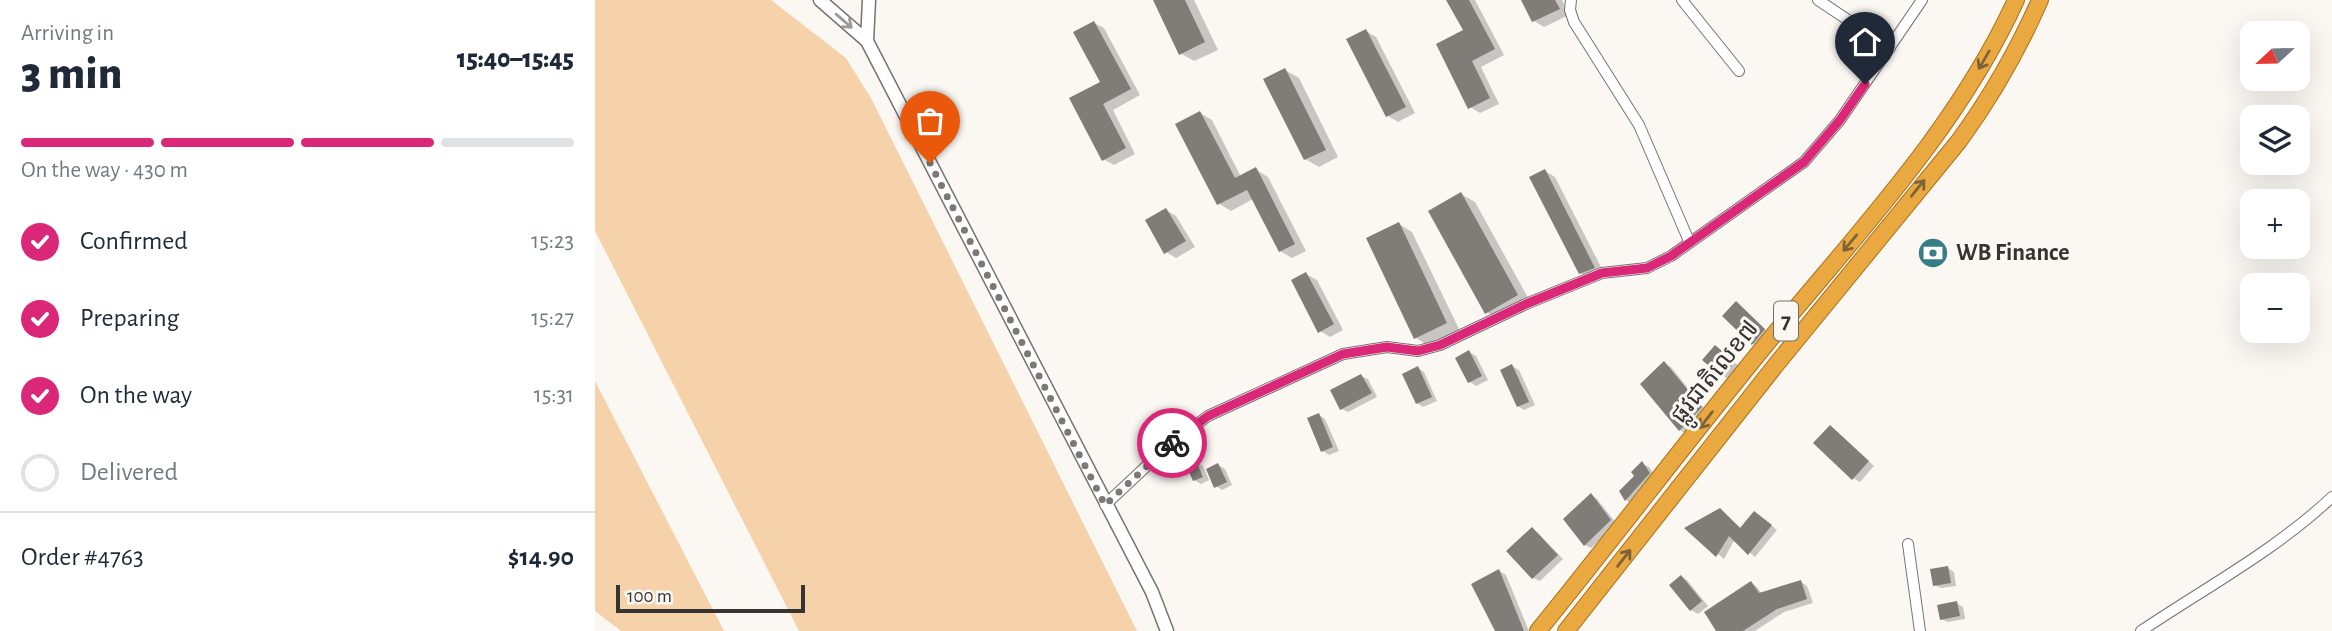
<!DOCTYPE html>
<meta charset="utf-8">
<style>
body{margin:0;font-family:"Alegreya Sans","Noto Sans Khmer",sans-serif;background:#f6f6f7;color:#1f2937;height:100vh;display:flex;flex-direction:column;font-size:26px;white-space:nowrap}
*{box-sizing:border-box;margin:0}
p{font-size:23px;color:#747a83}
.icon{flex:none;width:38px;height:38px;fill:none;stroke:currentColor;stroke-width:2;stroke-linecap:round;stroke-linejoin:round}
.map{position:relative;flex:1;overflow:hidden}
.side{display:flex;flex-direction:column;background:#fff;width:595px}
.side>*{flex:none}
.needle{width:46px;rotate:248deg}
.fabs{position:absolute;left:1645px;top:21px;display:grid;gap:14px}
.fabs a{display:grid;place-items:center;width:70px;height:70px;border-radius:14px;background:#fff;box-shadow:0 7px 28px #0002;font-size:35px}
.scale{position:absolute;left:21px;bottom:18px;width:189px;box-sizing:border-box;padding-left:7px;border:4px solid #363433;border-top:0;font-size:19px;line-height:24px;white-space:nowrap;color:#363433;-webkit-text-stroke:5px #fbf7f3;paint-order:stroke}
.pin{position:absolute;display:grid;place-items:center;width:60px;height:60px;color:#fff;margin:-72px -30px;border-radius:50% 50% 50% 0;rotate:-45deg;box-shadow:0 0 7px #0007}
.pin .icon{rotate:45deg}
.courier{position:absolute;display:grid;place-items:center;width:70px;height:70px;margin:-35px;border:5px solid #db2777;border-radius:50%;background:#fff;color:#222;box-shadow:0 2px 9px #0007}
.head em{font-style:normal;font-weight:800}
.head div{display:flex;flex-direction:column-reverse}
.head{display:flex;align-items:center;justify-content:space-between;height:119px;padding:0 21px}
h1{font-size:46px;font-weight:800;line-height:52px}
.bar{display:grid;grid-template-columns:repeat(4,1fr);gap:10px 7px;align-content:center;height:84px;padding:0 21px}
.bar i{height:9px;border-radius:5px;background:#e0e1e3}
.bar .on{background:#db2777}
.bar p{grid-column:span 4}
.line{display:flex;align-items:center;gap:18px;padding:0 21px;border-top:2px solid #e0e1e3}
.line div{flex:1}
ol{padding:0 21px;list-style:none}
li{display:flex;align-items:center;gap:21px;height:77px}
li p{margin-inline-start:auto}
li .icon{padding:7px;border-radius:50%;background:#db2777;color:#fff;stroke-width:4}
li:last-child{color:#747a83}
li i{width:38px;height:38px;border:4px solid #e0e1e3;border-radius:50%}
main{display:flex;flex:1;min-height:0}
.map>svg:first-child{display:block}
.green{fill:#f6d2ab}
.shadow{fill:#0003}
.building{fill:#807d79}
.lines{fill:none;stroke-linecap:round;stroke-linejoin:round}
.minor-casing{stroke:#777370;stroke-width:12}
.tertiary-casing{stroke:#777370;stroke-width:15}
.trunk-casing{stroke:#a8711d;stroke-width:18}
.minor{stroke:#fff;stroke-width:10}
.tertiary{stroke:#fff;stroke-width:12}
.trunk{stroke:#eaa840;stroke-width:16}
.oneway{stroke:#9a9a99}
.oneway2{stroke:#7e6238}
.done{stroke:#7b7876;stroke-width:7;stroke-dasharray:0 12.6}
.route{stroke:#db2777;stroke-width:9}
.labels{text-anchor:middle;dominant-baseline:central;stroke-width:6;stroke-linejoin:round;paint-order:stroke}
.shield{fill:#fbf7f3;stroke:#716e6d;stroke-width:2}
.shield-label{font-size:23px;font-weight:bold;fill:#363433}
.poi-label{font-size:24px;font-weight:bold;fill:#363433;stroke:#fbf7f3;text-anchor:start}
.street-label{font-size:24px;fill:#363433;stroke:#fbf7f3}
</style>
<main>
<section class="side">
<div class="head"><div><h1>3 min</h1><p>Arriving in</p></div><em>15:40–15:45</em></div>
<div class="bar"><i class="on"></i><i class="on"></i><i class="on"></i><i></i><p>On the way · 430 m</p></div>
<ol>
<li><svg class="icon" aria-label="check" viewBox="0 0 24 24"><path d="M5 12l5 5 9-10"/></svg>Confirmed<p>15:23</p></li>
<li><svg class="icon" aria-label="check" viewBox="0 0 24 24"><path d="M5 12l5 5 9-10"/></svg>Preparing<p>15:27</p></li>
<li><svg class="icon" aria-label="check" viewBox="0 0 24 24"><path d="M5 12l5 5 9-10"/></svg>On the way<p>15:31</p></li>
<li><i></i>Delivered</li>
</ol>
<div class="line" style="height:91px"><div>Order #4763</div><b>$14.90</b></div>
</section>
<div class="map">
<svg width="1737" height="631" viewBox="0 0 1737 631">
<rect width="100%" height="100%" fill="#fbf7f3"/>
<!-- green -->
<path class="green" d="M0,0H176L251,58L276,98L542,631H204L0,231Z
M0,381L129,631H26L0,611Z"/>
<!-- shadow -->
<path class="shadow" d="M560,0H599L623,50L599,61L585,53Z
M853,0H880L909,55L886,67L904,104L885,113L875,107L870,31Z
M933,0H967L974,15L949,27L939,21Z
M499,23L509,28L545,95L518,110L540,154L519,165L508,159L507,83Z
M771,31L781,37L820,113L803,122L793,116Z
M690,70L704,78L743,157L724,167L710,159Z
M605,113L617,120L646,177L660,169L673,177L711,251L697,258L685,251L658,199L636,211L623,203Z
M950,171L960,177L1009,273L996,279L985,273Z
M866,194L880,202L936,303L905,320L891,312Z
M571,210L581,216L600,247L581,258L571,252Z
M804,224L817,232L865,331L834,346L821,338Z
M711,274L722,280L748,330L735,337L725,331Z
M1142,304L1175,334L1164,347L1158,344Z
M1126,351L1145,367L1134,379L1128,376Z
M874,352L881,356L893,380L881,386L875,382Z
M1070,364L1076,367L1112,412L1091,434L1085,430Z
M917,366L924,370L940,405L929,410L923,406Z
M823,368L829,372L842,401L828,407L822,403Z
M766,376L773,379L782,397L753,412L746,409Z
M724,415L730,419L744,451L734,455L728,451Z
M1236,427L1279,466L1265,482L1258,478Z
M601,463L608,466L614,480L606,484L599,480Z
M1047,464L1054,467L1061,477L1037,504L1031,500L1026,491L1042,477Z
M623,465L630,469L637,485L627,490L621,486Z
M996,495L1002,499L1022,524L996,548L990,545Z
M1125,510L1147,529L1166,517L1182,530L1160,557L1140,539L1129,559L1092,528Z
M937,529L943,533L968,559L945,581L938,578Z
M1353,568L1359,572L1361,586L1346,588L1339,585Z
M904,571L911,575L934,631H902Z
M1086,577L1092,580L1113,606L1103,614L1096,610L1076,585Z
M1206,582L1212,586L1218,603L1189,612L1160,631H1123L1156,583L1162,587L1167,594Z
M1361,603L1368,607L1370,619L1353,622L1346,619Z"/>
<!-- building -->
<path class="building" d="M558,0H590L610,42L584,55Z
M851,0H874L900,49L877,61L895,98L873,109L841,44L868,30Z
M926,0H960L965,9L937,22Z
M499,21L536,89L508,104L531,148L507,161L474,98L505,82L478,32Z
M771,29L811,107L791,117L751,39Z
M690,68L731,150L709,160L668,79Z
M605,111L640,178L661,167L700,244L684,252L652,190L622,205L580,124Z
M950,169L1000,268L984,274L934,177Z
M866,192L923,295L890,314L833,211Z
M571,208L591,241L569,254L550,220Z
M804,222L852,323L819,339L771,238Z
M711,272L739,324L723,333L696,280Z
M1141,301L1170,329L1157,345L1127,316Z
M1120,345L1140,362L1127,377L1107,360Z
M874,350L887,376L873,383L860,358Z
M1069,361L1107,407L1084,431L1045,384Z
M917,364L934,402L922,407L905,370Z
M823,366L837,397L821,404L807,374Z
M766,374L777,393L745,410L735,390Z
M724,413L738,447L726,452L712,418Z
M1235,425L1274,461L1257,480L1218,443Z
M601,461L608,477L598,481L591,465Z
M1047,461L1055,473L1030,501L1024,491L1039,476L1036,472Z
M623,463L632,482L619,488L611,469Z
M996,493L1016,520L989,546L968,519Z
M1125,508L1145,528L1159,511L1177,525L1153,555L1134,536L1121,557L1089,528Z
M937,527L963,555L937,579L911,551Z
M1353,566L1356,583L1338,586L1335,569Z
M904,569L929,631H900L876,584Z
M1086,575L1107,601L1095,611L1074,585Z
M1206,580L1212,599L1182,609L1148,631H1121L1109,612L1156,581L1164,593Z
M1362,601L1365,616L1345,620L1342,605Z"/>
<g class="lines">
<!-- minor casing -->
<g class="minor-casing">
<path id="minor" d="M976,0L975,10L979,22L1044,125L1094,241
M1087,0L1144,71
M1223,0L1295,48
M510,505L573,446L613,416L748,354L792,347L823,351L845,345L931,304L1007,273L1052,268L1076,256L1209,162L1245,120L1327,0
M1313,544L1325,631
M1546,631C1610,588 1681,550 1737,497"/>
</g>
<!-- tertiary casing -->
<g class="tertiary-casing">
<path id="tertiary" d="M225,0L272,41L557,592L572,631
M272,41L274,0"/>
</g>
<!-- trunk casing -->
<g class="trunk-casing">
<path id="trunk" d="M943,631C1022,534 1097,434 1177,337C1265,230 1363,127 1421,0
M971,631L1180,366L1364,141C1396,97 1423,50 1445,0"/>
</g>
<!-- minor -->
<use href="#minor" class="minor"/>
<!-- tertiary -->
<use href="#tertiary" class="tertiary"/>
<!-- trunk -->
<use href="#trunk" class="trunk"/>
</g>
<!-- one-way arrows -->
<defs><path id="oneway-shaft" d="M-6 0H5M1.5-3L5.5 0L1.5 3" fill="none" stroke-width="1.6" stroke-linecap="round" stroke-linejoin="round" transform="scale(1.75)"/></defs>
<use class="oneway" href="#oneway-shaft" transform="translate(249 21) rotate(41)"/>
<g class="oneway2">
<use href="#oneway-shaft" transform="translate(1389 60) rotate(120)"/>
<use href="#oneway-shaft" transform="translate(1323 188) rotate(-51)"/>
<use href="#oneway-shaft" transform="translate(1255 243) rotate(130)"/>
<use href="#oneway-shaft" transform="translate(1111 420) rotate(128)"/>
<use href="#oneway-shaft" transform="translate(1029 558) rotate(-52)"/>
</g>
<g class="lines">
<!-- done -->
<path class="done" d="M335,163L510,505L577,443"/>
<!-- route -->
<path class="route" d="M577,443L613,416L748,354L792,347L823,351L845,345L931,304L1007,273L1052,268L1076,256L1209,162L1245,120L1270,84"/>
</g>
<!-- icons -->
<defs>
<g id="bank-disc" transform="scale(1.575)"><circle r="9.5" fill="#367d86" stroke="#fbf7f3"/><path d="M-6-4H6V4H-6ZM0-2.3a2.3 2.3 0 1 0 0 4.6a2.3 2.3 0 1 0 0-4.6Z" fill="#fff"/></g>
</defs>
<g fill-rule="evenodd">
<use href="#bank-disc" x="1338" y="253"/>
</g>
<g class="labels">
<!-- shield labels -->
<rect class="shield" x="1179" y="301.5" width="24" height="39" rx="5"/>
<g class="shield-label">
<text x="1191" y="321">7</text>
</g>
<!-- poi labels -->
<g class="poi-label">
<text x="1361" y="253">WB Finance</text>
</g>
<!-- street labels -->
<g class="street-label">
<text transform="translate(1120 372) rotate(-51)">ផ្លូវជាតិលេខ៧</text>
</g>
</g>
</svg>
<div class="fabs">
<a><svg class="needle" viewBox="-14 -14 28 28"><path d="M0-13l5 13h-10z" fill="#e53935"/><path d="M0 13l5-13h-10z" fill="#747a83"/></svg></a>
<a><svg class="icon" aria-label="layers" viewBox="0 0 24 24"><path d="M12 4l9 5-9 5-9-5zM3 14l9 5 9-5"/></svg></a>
<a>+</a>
<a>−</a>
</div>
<div class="scale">100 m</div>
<div class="pin" style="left:335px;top:163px;background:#ea580c"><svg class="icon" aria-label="bag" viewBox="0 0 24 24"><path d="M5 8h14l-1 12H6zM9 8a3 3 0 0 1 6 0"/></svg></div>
<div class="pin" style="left:1270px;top:84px;background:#1f2937"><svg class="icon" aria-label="home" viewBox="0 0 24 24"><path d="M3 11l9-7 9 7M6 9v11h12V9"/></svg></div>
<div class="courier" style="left:577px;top:443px"><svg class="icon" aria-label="bike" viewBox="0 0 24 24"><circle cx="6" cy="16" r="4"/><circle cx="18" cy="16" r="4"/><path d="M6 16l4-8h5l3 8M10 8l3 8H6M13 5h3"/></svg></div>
</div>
</main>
